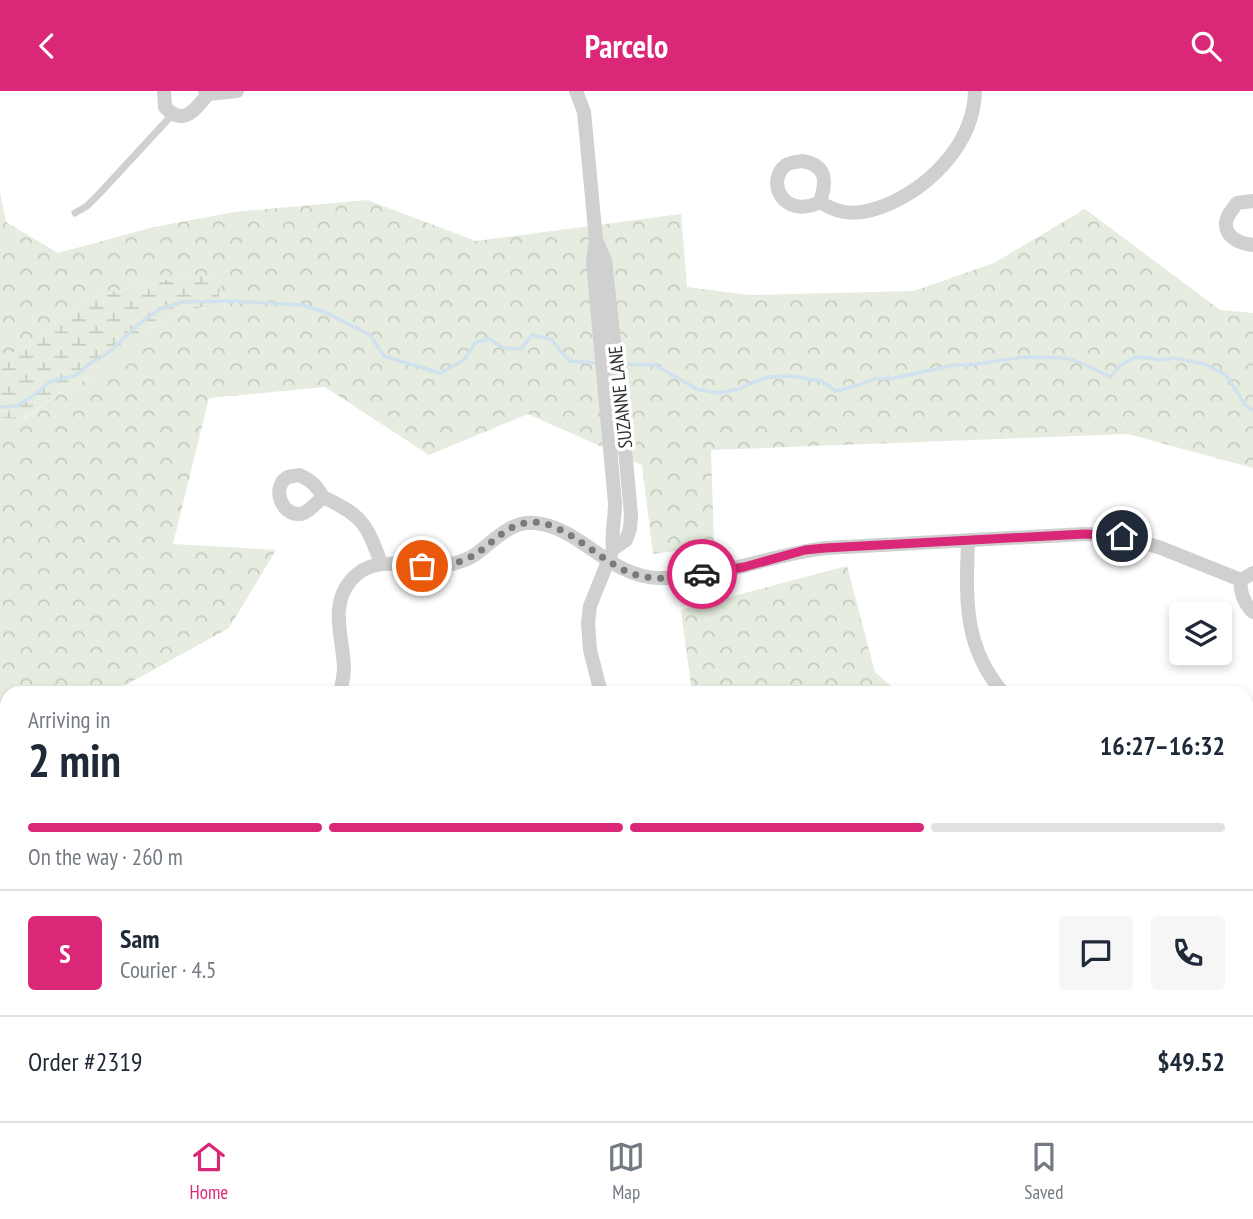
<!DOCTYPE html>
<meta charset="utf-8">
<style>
body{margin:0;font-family:"PT Sans Narrow",sans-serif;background:#f6f6f7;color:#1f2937;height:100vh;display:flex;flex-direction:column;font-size:26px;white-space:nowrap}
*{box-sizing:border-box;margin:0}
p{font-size:23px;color:#747a83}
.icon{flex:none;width:38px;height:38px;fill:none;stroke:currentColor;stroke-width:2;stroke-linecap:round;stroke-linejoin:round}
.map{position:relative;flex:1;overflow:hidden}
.sheet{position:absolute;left:0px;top:595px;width:1253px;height:436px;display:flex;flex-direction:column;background:#fff;border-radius:21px 21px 0 0;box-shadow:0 4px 10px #0003}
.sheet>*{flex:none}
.buttons{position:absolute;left:1169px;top:511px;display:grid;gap:14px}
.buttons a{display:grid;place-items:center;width:63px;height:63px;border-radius:7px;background:#fff;box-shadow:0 4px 10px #0003;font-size:35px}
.pin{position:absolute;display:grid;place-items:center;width:60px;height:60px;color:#fff;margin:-30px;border:4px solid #fff;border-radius:50%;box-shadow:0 2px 7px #0007}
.courier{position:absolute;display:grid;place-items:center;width:70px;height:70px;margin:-35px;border:5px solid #db2777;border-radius:50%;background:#fff;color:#222;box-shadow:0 2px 9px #0007}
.overview em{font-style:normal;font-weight:700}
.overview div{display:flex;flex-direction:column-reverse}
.overview{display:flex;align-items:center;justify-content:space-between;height:119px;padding:0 28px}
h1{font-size:46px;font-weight:700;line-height:52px}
.bar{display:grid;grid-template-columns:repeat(4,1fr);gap:10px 7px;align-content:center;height:84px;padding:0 28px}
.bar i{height:9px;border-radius:5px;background:#e0e1e3}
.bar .on{background:#db2777}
.bar p{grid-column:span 4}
.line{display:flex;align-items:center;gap:18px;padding:0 28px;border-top:2px solid #e0e1e3}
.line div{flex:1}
.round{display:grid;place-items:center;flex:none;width:74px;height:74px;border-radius:7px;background:#f6f6f7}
header{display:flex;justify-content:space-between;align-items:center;height:91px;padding:0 28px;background:#db2777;color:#fff;font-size:32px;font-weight:700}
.tabs{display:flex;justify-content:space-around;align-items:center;height:98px;border-top:2px solid #e0e1e3;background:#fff;font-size:19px;color:#747a83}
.tabs a{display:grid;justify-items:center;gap:4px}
.tabs .on{color:#db2777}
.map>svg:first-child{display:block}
.grass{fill:url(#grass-dots)}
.forest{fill:url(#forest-crowns)}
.wetland{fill:url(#wetland-marsh)}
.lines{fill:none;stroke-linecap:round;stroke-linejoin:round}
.stream{stroke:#cfe2ee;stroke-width:3.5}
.service{stroke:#d0d0d0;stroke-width:7}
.minor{stroke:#d0d0d0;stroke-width:14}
.tertiary{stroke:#d0d0d0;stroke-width:16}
.done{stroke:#7a7a7a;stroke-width:7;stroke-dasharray:0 12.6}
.route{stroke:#db2777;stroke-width:9}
.labels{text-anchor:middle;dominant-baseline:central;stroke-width:7;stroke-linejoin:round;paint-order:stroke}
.street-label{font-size:19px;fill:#333;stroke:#fff}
</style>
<header><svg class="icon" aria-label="back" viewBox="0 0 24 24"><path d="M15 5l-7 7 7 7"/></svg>Parcelo<svg class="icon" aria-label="search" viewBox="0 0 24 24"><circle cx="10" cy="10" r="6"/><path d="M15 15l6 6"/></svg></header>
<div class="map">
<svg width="1253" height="1030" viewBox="0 0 1253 1030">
<defs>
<pattern id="grass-dots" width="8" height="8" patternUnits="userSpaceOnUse" patternTransform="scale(1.75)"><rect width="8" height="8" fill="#e6ecdf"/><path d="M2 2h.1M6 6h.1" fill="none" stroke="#c6cbc0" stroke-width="1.8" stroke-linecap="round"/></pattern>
<pattern id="forest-crowns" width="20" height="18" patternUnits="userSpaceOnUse" patternTransform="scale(1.75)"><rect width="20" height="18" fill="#e6ecdf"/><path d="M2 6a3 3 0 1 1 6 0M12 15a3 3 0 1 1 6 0" fill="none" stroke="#c6cbc0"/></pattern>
<pattern id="wetland-marsh" width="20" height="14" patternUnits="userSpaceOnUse" patternTransform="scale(1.75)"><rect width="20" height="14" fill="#e6ecdf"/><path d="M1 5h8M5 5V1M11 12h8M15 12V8" fill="none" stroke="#c6cbc0"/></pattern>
</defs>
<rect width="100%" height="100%" fill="#fff"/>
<!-- grass -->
<path class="grass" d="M1253,773V1030H1099L1102,1024H1246V782Z"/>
<!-- forest -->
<path class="forest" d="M0,101L6,131L58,162L154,136L234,121L367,109L476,150L681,123L687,196L749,204L914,200L994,172L1085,118L1220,219L1253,222V377L1128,343L711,359L714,455L653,463L642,374L528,323L429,364L325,296L209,307L173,453L276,459L229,537L124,595V602H7V972L0,977V327L24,328L61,301L92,286L118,267L160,233L192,219L216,211L222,190L195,184L154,191L103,203L83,211L30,252L0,269Z
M847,475L875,581L899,602H692L681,519Z
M326,1024H812L809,1030H320Z"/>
<!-- wetland -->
<path class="wetland" d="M196,184L222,190L217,211L192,219L160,233L118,268L92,286L61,301L23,328L0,327V269L30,252L83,211L103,203L154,191Z
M100,1024H187L191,1030H104Z
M232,1024H326L320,1030H207Z"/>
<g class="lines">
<!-- stream -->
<path class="stream" d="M619,273L655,274L697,298L718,302L739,298L756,290L769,286L790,285L821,290L836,300L859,294L874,288L894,287L955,274H969L1025,266L1063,267L1074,269L1111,286L1119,275L1136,266L1151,267L1159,269L1174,267L1205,273L1226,284L1246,315L1253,319
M0,316L17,315L33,305L51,290L75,285L89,273L108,262L139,233L160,218L182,211L231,210L303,214L327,222L370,244L384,265L440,282L464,269L476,251L490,248L503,257L521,258L532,244L551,248L569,270L597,272
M302,1030L307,1024"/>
<!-- service -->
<path class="service" d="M75,122L87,115L99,103L172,24"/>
<!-- minor -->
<path class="minor" d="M164,0L165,16C183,36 195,19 208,3L205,0
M576,0L584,21L596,149L593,170L615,412C615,429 611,441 613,458
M208,3L237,0
M802,70C827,74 827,90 820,111C783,129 765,90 786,74C791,71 797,71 802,70Z
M1253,110L1237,112C1233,118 1225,126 1226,134C1226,147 1242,153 1253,154
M820,111C844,127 866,123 891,112C934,92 974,50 975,0
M596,149L605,169L622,324L631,424L630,438L626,449L613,458L590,515L588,532L590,559L601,602
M299,384C311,389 317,395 323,406C317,411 308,422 300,423C281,425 271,395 288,386C290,385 297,385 299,384Z
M323,406C363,425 366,432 381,472
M968,450C966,508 963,555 1003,602
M1253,482L1241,489C1239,501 1245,513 1253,521
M340,602C342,593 344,585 344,576C343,546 329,515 351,489C378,458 418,482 452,473C460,471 469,468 476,463C494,450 511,429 535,432C580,436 609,486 659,487C717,489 770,463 826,457L1084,443L1122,445L1161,457L1241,489"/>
<!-- tertiary -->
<path class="tertiary" d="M1246,753L1253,744
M1080,1030L1083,1024"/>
</g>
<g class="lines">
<!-- done -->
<path class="done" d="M422,475C440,475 458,474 474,464C494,452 508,431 534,431C569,433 601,472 633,483C654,490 680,487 702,483"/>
<!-- route -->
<path class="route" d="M702,483L744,476L805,459L825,457L1084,443L1122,445"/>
</g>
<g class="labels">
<!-- street labels -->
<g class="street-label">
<text transform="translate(620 306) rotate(-96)">SUZANNE LANE</text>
</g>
</g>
</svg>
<div class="buttons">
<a><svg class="icon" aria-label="layers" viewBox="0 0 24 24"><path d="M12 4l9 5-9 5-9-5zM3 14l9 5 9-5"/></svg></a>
</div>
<div class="pin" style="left:422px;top:475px;background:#ea580c"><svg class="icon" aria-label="bag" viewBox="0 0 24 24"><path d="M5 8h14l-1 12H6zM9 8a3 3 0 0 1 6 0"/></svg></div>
<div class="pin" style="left:1122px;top:445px;background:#1f2937"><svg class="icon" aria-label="home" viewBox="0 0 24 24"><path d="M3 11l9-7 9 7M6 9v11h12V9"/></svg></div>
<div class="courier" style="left:702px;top:483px"><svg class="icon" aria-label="car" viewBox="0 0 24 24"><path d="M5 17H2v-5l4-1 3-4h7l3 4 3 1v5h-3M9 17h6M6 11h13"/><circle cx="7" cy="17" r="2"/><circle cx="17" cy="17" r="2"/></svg></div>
<section class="sheet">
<div class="overview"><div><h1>2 min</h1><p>Arriving in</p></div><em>16:27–16:32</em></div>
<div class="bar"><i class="on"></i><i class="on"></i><i class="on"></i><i></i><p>On the way · 260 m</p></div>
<div class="line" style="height:126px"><b class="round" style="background:#db2777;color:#fff">S</b><div><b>Sam</b><p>Courier · 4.5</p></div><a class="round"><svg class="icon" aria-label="chat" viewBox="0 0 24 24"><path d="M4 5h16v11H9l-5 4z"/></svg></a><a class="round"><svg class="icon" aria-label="phone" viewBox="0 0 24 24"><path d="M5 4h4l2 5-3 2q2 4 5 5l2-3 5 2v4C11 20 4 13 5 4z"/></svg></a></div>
<div class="line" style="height:91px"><div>Order #2319</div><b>$49.52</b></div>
</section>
</div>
<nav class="tabs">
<a class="on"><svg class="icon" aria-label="home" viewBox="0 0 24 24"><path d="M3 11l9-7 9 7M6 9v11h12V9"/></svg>Home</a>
<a><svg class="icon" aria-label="map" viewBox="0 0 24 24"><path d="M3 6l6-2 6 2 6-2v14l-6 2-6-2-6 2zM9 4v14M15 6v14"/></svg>Map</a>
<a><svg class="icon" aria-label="saved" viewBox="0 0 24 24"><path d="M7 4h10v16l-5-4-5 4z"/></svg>Saved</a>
</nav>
